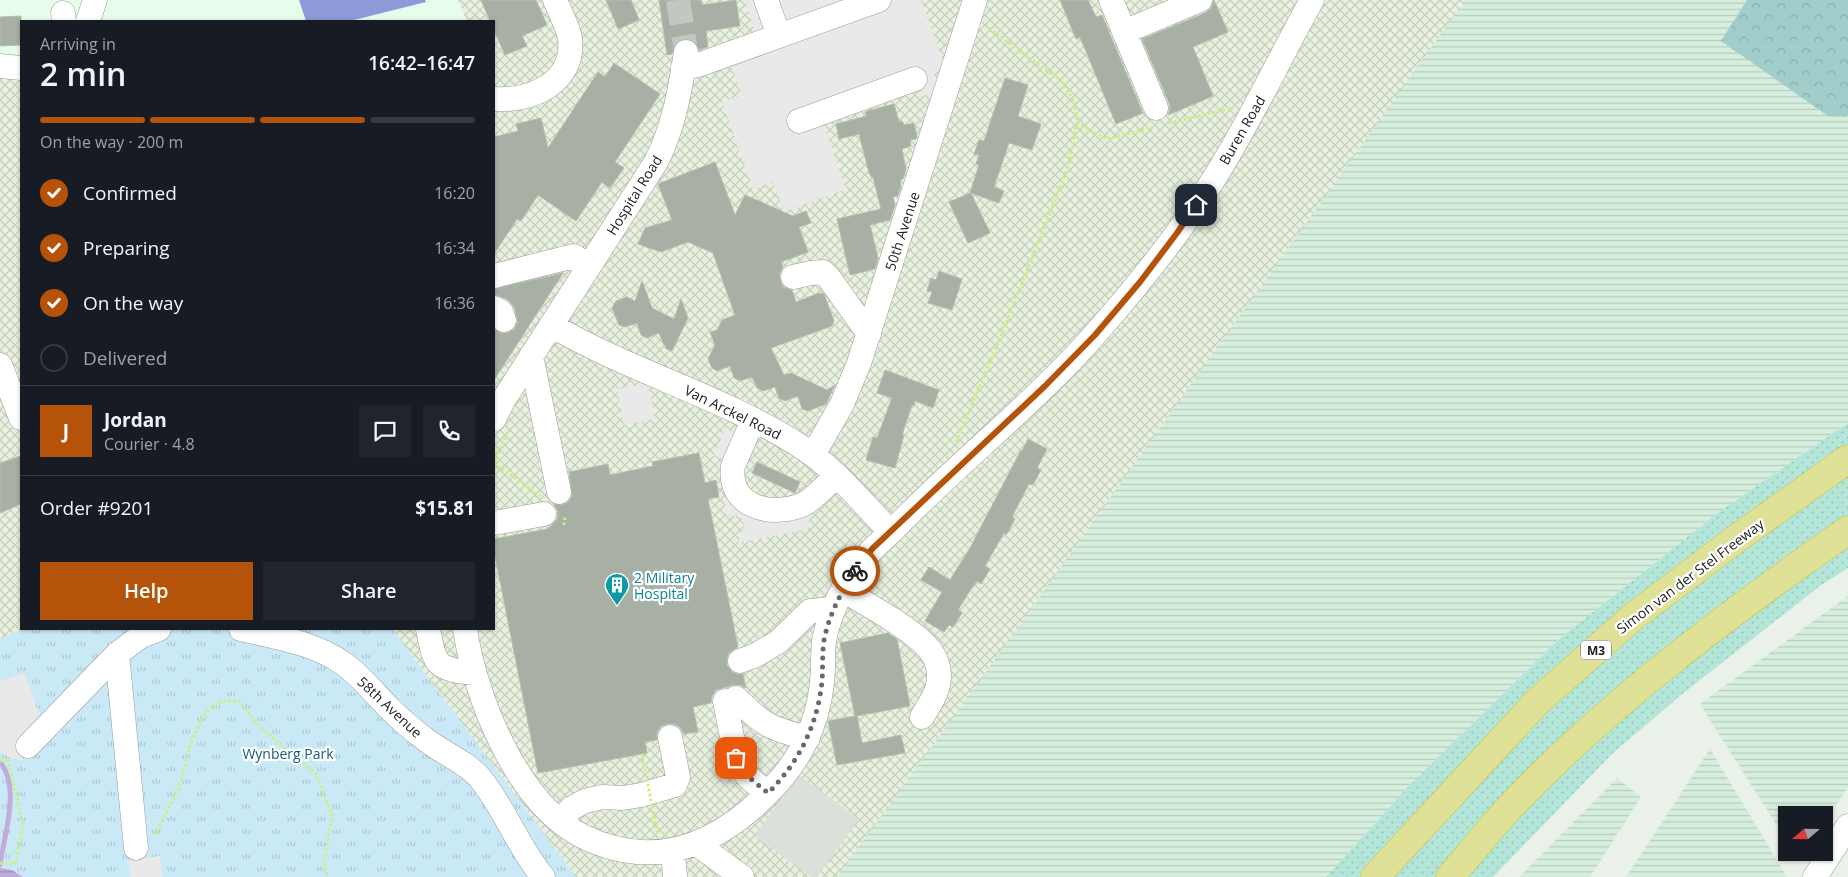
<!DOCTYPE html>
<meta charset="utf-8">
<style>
body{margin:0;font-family:"Open Sans",sans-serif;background:#20242c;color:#f1f3f6;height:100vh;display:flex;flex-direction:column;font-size:19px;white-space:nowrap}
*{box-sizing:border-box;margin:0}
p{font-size:16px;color:#9ea1a6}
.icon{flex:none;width:28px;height:28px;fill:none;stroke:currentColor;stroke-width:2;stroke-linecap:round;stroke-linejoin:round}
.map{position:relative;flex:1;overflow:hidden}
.sheet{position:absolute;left:20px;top:20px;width:475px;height:610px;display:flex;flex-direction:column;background:#171b24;border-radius:0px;box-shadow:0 1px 4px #0004}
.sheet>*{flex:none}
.needle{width:32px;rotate:250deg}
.buttons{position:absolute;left:1778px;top:806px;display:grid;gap:10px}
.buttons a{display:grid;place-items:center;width:55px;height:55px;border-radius:0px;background:#171b24;box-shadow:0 1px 4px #0004;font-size:25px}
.pin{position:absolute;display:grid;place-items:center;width:42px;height:42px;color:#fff;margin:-21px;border-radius:10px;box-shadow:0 2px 8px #0006}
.courier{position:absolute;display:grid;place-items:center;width:50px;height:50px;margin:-25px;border:4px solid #b45309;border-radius:50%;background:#fff;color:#222;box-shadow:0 1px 6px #0007}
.headline em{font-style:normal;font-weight:600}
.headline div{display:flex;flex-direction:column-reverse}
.headline{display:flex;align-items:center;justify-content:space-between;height:85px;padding:0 20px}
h1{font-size:32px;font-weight:600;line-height:38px}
.bar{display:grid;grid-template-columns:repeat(4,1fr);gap:8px 5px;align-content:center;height:60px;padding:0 20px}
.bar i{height:6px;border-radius:4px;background:#363941}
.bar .on{background:#b45309}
.bar p{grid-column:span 4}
.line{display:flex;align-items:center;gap:12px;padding:0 20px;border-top:1px solid #363941}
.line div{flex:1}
.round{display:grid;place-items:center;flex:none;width:52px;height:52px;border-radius:0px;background:#20242c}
ol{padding:0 20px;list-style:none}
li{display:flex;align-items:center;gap:15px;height:55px}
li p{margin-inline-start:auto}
li .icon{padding:5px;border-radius:50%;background:#b45309;color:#fff;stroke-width:4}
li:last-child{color:#9ea1a6}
li i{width:28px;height:28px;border:2px solid #363941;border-radius:50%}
.action{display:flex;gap:10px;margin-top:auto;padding:10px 20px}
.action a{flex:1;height:58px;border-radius:0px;background:#b45309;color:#fff;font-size:20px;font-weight:600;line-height:58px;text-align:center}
.action a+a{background:#20242c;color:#f1f3f6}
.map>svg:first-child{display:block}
.education{fill:#e6fdeb}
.military{fill:url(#military-cross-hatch)}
.airport{fill:#dae0da}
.farmland{fill:url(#farmland-rules)}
.grass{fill:url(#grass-dots)}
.forest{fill:url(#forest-crowns)}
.park{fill:url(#park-tufts)}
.pitch{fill:#8d9ad9}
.parking{fill:#e9e9e9}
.water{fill:url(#water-rules)}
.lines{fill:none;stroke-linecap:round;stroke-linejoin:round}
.stream{stroke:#c1addb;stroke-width:5}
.building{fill:#a8afa4;stroke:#b3c2ac}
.minor-tunnel{stroke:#c2c7c1;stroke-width:24;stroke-dasharray:24 12;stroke-linecap:butt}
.minor-casing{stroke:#9b9b9b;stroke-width:25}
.highway-casing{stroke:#cfbc36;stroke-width:29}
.path{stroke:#caf07b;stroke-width:3;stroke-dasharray:2.5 2.5;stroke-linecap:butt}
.minor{stroke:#fff;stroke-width:24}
.highway{stroke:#dfe197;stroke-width:28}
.path-bridge{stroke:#caf07b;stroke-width:3;stroke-dasharray:2.5 2.5;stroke-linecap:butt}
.done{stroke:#676a67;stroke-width:5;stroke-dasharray:0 9}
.route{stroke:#b45309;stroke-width:6}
.labels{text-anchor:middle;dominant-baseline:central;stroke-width:4.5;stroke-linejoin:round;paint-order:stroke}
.shield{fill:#fff;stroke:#646464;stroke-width:1}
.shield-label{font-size:12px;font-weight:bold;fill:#212121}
.street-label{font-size:14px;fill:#212121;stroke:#fff}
.culture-label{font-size:14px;fill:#0d838f;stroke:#fff;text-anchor:start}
.park-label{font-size:14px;fill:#145b7a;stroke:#fff}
</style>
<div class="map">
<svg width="1848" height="877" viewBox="0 0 1848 877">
<defs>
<pattern id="military-cross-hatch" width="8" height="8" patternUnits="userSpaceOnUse" patternTransform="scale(1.25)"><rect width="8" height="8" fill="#e7f1de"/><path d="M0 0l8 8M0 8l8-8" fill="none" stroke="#c6cebe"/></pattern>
<pattern id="farmland-rules" width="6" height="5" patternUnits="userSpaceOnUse" patternTransform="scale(1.25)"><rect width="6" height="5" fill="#d6eedd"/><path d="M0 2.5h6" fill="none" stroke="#b7ccbd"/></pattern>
<pattern id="grass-dots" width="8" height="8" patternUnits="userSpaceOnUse" patternTransform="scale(1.25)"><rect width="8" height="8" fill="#b3e6d9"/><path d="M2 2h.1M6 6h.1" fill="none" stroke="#9ac5ba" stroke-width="1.8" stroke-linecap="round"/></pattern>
<pattern id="forest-crowns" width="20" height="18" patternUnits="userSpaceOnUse" patternTransform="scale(1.25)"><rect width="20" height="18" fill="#a1cdca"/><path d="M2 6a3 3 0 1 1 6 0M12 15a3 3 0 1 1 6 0" fill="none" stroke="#8ab0ad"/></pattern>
<pattern id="park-tufts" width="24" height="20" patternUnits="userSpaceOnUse" patternTransform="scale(1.25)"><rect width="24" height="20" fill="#cae9f6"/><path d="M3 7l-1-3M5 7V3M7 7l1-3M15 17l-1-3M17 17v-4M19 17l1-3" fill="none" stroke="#adc8d3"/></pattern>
<pattern id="water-rules" width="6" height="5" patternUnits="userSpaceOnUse" patternTransform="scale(1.25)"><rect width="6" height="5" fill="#c1addb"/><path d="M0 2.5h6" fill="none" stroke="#9c8cb1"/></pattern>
</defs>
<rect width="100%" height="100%" fill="#eaf1e9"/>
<!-- education -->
<path class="education" d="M0,0H458L467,21H21V55L0,54Z"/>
<!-- military -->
<path class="military" d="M458,0H1479L838,877H576L392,629H494V21H467Z
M0,54L21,55V629H23L0,639Z"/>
<!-- airport -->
<path class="airport" d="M798,775L859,819L817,877H811L755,836Z"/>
<!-- farmland -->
<path class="farmland" d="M1465,0H1848V423L1719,512L1558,640L1409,786L1326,877H837L986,672Z
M1848,596V787L1824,824V815H1786V840L1700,704Z
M1710,749L1787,877H1626Z
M1617,778L1641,797L1590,877H1519Z"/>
<!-- grass -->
<path class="grass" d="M1848,423V568L1820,586L1681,695L1613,753L1493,877H1326L1409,786L1558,640L1719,512Z"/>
<!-- forest -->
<path class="forest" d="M1747,0H1848V115L1846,117L1828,116L1721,41Z"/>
<!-- park -->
<path class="park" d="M23,629H392L576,877H0V639Z"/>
<!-- pitch -->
<path class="pitch" d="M299,0H425L426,2L350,21H306Z"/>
<!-- parking -->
<path class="parking" d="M744,0H921L946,68L934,73L938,84L935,92L923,96L919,85L822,119L846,189L784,212L773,182L753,189L722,102L742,95L731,66L763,54Z
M648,383L655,419L624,425L617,389Z
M726,427L743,440L733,466L714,455Z
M741,496L812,510L807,529L738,543L744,525L740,515L727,517L724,499Z
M24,673L48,738L22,760L10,758L0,751V681Z
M160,856L162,877H130L129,860Z"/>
<!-- water -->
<path class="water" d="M0,868L12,870L23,877H0Z"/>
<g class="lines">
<!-- stream -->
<path class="stream" d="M0,762C21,787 4,835 0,865"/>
</g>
<!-- building -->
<path class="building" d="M481,0H536L547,25L522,36L527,46L505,55L494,30V21H490Z
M606,0H631L639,20L618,29Z
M659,0H701L702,5L736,0L740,26L706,31L708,47L699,50L694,41L688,38L681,39L675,44L672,54L667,55Z
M1060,0H1088L1096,17L1102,15L1143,113L1116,124L1080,37L1076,39Z
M1214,0L1228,32L1193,47L1213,96L1168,115L1170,109L1169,103L1142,39L1205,13L1211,8Z
M21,16V45L0,46V17Z
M614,63L660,94L615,162L624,168L610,188L602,182L576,221L538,195L521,221L517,219L494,254V137L518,131L516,124L541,118L548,148L598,72L605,77Z
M1005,78L1028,85L1018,116L1041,124L1032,150L1009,143L994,187L1004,191L999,203L971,193L990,233L968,243L949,202L970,193L979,165L976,164L979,155L974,154L979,140L984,141Z
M894,104L899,122L902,121L904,125L914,123L917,136L916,139L910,140L911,146L902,149L906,169L903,179L900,180L901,185L898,196L893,197L895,205L890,220L870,225L878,258L875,269L850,275L837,219L881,209L873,177L872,178L869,173L859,134L839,139L836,124L867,116L865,112L867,111Z
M715,162L735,215L745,195L793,216L806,211L811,223L799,227L808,252L781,262L783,267L780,273V280L783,287L792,290L796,302L819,293L824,294L834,321L832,326L771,348L784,375L791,373L827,390L835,385L826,404L808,411L802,409L798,396L785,401L779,398L775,387L763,391L757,388L752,377L740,381L734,378L730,366L717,371L712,368L708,359L715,345L710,332L717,330L722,320L735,315L713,253L688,242L661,252L638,244L645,228L672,220L658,184Z
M939,271L962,279L952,310L928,303L932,292L927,291L931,278L936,280Z
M563,273L494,380V329L501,333H508L514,329L518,322L514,307L508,300L494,294V289Z
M642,281L652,308L674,319L681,299L688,318L672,351L665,348L666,346L664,345L659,333L647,338L641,335L637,323L625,327L619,325L612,308L616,301L627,297L635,301Z
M885,370L939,390L933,408L915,401L914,406L912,405L902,435H904L895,468L866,460L873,437L877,438L892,398L877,393Z
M1028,439L1047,449L1037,468L1041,470L1033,485L1029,484L1019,503L1012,517L1015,519L1007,534L1004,533L985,566L990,569L981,584L977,581L971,589L958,610L962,613L953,627L949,625L944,632L925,621L942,592L921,580L929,567L950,580L970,548L1021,450L1022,451Z
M699,453L705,483L716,480L719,497L708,499L738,647L729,653L727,658V665L732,672L737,674H743L746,688L740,685H733L716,690L712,696L711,703L693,707L698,732L684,734L681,728L675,724H667L661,726L657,732V740L645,742L647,753L538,773L494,551V539L547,529L553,524L557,519L558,512L554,504L562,505L568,502L572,496L569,472L608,464L610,475L653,466L652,462Z
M21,456V504L0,513V463Z
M757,462L800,482L795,493L752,473Z
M888,633L897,639L910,706L857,716L862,743L901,735L905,753L837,765L828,721L855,716L840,643Z"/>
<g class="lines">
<!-- minor-tunnel -->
<path class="minor-tunnel" d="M678,0L686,52"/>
<!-- minor casing -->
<g class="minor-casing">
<path id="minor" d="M766,0L779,36
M1111,0L1156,108
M63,13L64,21
M88,21L95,0
M1124,32L1200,0
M0,66L21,68
M683,68L701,64L879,0
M494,99C530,102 575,83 570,39C568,26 560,13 555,0
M799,121L915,79
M494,276L574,256L589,266
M793,277L811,273L823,272L829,278L869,334
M494,308L501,312L504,320
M551,325C631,372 722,396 800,446C835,468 862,503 891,532
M531,356L559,492
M0,365L21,418
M494,419L504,399L656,162C674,127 680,90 686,52
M753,420L733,466C727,508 773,518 804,504C816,497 826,485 836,476
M813,455L842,404L859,363L975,0
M494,523L544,514
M843,590C860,600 877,610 893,620C918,637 947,654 937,689C934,699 927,708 922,717
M241,629C276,637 315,643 344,664C362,677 375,694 390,709C401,720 413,730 425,739C442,753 465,761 480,778C505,809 518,847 543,877
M428,629C435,666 436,669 474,673
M465,629C475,697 517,803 582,836C651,870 712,848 764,797C785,777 802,754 812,726C819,708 822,689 823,670C823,660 823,651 824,641C830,608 848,577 870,552C878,543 887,536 896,527C961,460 1036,402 1097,332C1140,283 1181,232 1215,177C1251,120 1279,59 1312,0
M117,654L136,848
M740,661L754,656L778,642L810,611L834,609
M736,698C763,725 771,729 808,738
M725,701L736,758C742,774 755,783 768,793
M28,746L117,654L141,636L159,629
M560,821L572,808L585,801L602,797L623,798L641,795L675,785L678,777L670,737
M697,844L742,877
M673,851L675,877
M1815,877L1848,826"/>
</g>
<!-- highway casing -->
<g class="highway-casing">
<path id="highway" d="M1375,877L1538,701L1634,616L1736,539L1848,459
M1450,877C1471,853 1490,828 1512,805C1612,700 1730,613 1848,530"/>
</g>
<!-- path -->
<path class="path" d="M1077,123L1107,139L1153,127
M1169,123L1233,108
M956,442L1001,336L1068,167L1077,123L1075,103L1060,80L987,27
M494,463L540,496
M495,463L506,434
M564,525L565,517
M642,754L646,774
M0,761L9,759
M653,811L658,834
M155,835L179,788L192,739L206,712L221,701H239L261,728L316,774L332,814L324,866L328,877
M0,863L15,864L23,824L8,760"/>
<!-- minor -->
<use href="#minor" class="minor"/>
<!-- highway -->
<use href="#highway" class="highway"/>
<!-- path-bridge -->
<path class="path-bridge" d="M647,779L652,806"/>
</g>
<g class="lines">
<!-- done -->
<path class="done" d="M736,758C742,774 755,782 768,793C799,762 817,726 822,682C823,668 822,654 824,640C829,615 841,592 855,571"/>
<!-- route -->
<path class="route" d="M855,571L872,549L1045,386L1095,335L1140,282L1177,233L1196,205"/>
</g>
<!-- icons -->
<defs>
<g id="building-pin" transform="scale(1.25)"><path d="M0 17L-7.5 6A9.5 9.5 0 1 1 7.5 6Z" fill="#0f9aa8" stroke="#fff"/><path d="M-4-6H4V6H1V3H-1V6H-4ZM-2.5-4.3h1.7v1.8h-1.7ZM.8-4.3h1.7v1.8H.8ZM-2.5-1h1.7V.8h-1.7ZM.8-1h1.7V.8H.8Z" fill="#fff"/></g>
</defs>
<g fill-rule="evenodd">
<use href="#building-pin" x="617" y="585"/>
</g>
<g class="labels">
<!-- shield labels -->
<rect class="shield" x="1581" y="640.5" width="30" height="19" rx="4"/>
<g class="shield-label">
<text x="1596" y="650">M3</text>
</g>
<!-- street labels -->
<g class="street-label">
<text transform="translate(1242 130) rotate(-60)">Buren Road</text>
<text transform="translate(634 195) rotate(-58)">Hospital Road</text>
<text transform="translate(902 231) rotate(-72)">50th Avenue</text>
<text transform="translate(733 412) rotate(26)">Van Arckel Road</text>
<text transform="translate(1690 576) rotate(-37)">Simon van der Stel Freeway</text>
<text transform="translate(390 707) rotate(43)">58th Avenue</text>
</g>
<!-- culture labels -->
<g class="culture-label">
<text x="634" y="577">2 Military<tspan x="634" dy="16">Hospital</tspan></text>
</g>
<!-- park labels -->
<g class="park-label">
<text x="288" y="753">Wynberg Park</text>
</g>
</g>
</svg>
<div class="buttons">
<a><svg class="needle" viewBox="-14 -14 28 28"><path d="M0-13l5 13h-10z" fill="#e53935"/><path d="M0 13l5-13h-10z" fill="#9ea1a6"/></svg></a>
</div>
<div class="pin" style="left:736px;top:758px;background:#ea580c"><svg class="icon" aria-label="bag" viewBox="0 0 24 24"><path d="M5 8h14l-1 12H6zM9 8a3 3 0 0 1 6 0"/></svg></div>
<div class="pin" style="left:1196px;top:205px;background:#1f2937"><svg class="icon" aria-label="home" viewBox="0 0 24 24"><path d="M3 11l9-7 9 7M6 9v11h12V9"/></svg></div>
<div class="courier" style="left:855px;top:571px"><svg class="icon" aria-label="bike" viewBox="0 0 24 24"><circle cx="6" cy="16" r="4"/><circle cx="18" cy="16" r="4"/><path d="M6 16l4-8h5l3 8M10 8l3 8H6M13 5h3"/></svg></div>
<section class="sheet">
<div class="headline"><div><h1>2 min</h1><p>Arriving in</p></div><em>16:42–16:47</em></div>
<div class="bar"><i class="on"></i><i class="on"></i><i class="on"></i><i></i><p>On the way · 200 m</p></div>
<ol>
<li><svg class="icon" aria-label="check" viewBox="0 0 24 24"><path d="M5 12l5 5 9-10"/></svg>Confirmed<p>16:20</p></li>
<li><svg class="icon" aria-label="check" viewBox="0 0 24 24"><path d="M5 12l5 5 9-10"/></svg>Preparing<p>16:34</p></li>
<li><svg class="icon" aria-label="check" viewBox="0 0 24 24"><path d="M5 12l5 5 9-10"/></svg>On the way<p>16:36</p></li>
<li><i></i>Delivered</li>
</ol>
<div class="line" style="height:90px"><b class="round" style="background:#b45309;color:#fff">J</b><div><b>Jordan</b><p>Courier · 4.8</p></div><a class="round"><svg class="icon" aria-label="chat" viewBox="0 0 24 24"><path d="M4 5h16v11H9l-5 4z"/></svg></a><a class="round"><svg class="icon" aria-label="phone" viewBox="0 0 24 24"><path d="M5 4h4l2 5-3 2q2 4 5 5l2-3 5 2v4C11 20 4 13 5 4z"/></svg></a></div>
<div class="line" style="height:65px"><div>Order #9201</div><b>$15.81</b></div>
<div class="action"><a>Help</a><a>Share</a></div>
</section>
</div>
